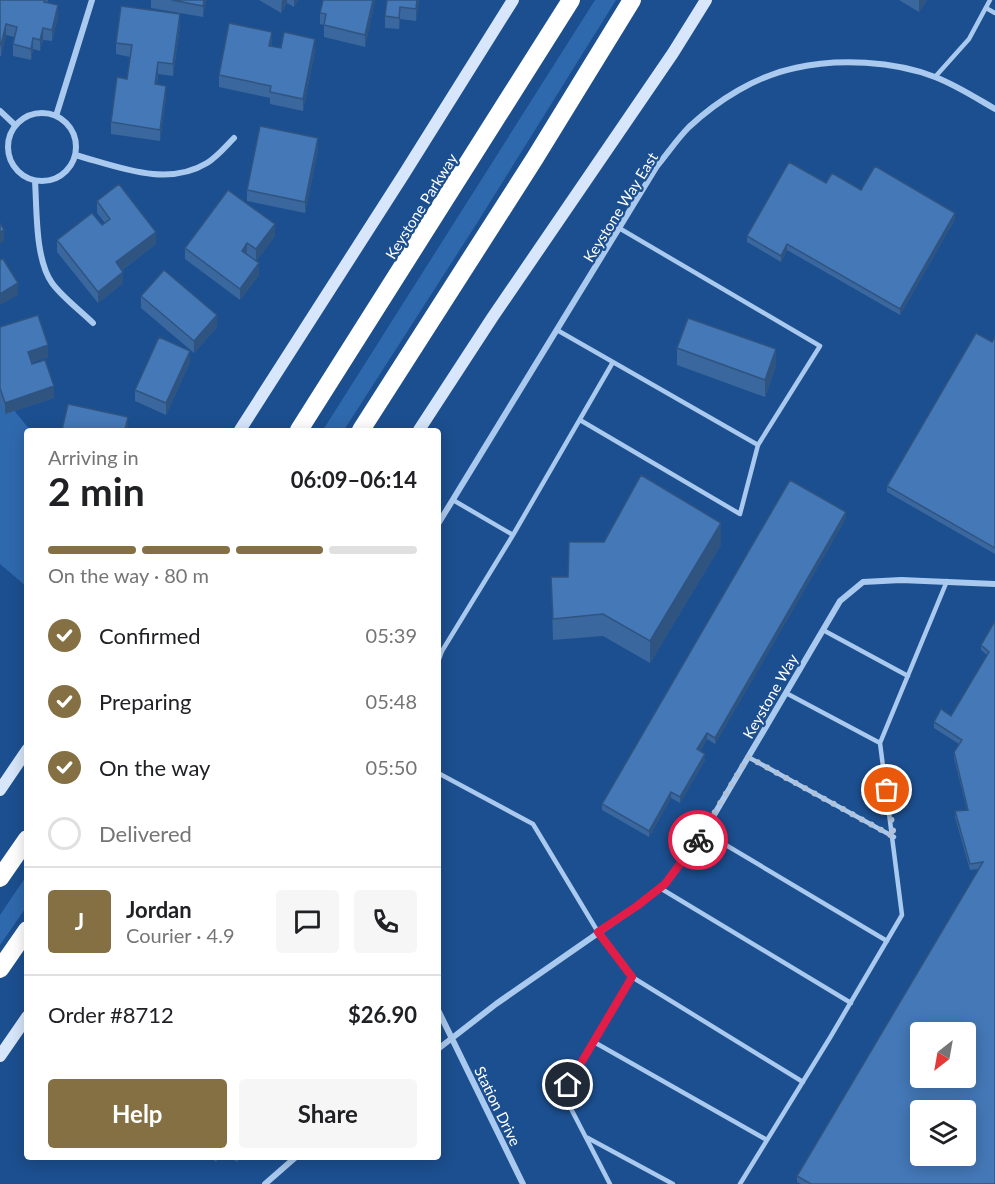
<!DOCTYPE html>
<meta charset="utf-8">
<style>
body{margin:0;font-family:Lato,sans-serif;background:#f6f6f6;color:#202124;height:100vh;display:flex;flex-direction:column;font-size:22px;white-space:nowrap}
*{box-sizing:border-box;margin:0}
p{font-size:20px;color:#757577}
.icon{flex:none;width:33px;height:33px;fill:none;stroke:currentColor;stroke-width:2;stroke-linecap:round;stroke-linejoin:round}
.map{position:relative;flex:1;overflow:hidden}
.panel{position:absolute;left:24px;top:428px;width:417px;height:732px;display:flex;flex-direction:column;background:#fff;border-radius:6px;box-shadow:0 3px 15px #0003}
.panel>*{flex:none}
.needle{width:39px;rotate:211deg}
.tools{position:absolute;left:910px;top:1022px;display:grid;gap:12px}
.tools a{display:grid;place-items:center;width:66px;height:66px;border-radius:6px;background:#fff;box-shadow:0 3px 15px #0003;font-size:30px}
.pin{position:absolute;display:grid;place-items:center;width:51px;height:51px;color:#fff;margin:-26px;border:3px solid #fff;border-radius:50%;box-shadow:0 2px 6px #0007}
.courier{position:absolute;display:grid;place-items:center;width:60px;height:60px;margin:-30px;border:4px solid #e11d48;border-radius:50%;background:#fff;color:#222;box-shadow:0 2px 8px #0007}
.head em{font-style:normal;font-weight:700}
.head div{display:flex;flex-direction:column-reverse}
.head{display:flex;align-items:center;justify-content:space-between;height:102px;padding:0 24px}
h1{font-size:39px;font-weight:700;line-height:45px}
.bar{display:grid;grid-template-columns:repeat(4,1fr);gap:9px 6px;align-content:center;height:72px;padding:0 24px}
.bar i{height:8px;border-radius:4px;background:#e0e0e0}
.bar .on{background:#847043}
.bar p{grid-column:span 4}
.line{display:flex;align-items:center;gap:15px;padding:0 24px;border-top:2px solid #e0e0e0}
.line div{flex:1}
.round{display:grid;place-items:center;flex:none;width:63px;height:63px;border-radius:6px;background:#f6f6f6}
ol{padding:0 24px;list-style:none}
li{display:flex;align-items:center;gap:18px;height:66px}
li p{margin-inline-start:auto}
li .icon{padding:6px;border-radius:50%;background:#847043;color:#fff;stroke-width:4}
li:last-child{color:#757577}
li i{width:33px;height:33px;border:3px solid #e0e0e0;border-radius:50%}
.action{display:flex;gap:12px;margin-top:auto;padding:12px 24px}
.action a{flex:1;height:69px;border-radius:6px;background:#847043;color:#fff;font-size:24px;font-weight:700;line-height:69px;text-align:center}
.action a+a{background:#f6f6f6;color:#202124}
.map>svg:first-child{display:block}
.green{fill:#2f69ad}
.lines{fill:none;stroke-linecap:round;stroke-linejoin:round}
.lane{stroke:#aac9ee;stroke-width:4.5}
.street{stroke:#aac9ee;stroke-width:6}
.secondary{stroke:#d7e6fa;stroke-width:12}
.highway{stroke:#fff;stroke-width:18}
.wall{fill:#3a679d}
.shaded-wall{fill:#305480}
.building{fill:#4478b7;stroke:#305480;stroke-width:1.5;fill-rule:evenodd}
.done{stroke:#b0c1d8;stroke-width:6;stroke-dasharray:0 10.8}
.route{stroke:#e11d48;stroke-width:8}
.labels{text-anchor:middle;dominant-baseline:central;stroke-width:4.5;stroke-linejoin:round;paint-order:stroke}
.street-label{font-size:15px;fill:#fff;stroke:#1c4f8f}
</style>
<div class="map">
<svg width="995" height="1184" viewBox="0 0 995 1184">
<rect width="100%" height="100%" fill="#1c4f8f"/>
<!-- green -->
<path class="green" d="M595,0H616L477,223L344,430H323Z
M0,393L30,430H27V587L0,564Z
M27,875V906L0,945V915Z"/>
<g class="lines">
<!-- lane -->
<path class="lane" d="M986,8L995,13
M935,77L969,39L990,0
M557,330L758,445L820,346L619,228
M580,420L740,514L758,445
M513,535L613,362
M823,630L908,676
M438,662L442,651L513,535L453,500
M786,693L880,743
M748,757L894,837
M438,773L533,824L598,932L632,977L803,1082
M704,832L887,941
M660,888L851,1003
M594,1042L767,1140
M586,1137L673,1184
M610,1184L567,1101L568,1085L632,977
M740,1184L831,1036L902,915L880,743L947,581"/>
<!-- street -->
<path class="street" d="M0,111L15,125
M8 147a34 34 0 1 1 68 0a34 34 0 1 1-68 0Z
M56,116L92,0
M75,155C117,166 166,188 207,163C217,157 226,146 234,138
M35,181C37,210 35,259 52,283C62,297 81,311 93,323
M438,524L657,166C668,153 677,139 689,127C718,100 756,76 795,68C838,58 894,61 935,77C956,85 976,98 995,109
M438,1010L523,1184
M438,1049L496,1004L637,906L665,884L704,832L840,601L863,582L901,580L995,584
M265,1184L297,1156"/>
<!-- secondary -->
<path class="secondary" d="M240,430L404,174L513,0
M419,430L492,318L673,53L706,0
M0,790L27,750
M0,1056L27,1017"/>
<!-- highway -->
<path class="highway" d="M299,430L571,0
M361,430L535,158L632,0
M0,878L27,839
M0,969L27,930"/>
</g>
<!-- wall -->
<path class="wall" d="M0,0H48L47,2L58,16L52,41L43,40L40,51L33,49L31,60L13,56V44L14,37L6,35L1,56H0Z
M151,0H206L203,17L151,8Z
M259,0H298L294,7L287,3L281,13Z
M375,0L365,47L324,37V25L320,24V13Z
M387,0H419L416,21L400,19L399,29L385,28V16Z
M899,0H927L919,12Z
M180,26L173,76L158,74L157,84L166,97L160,141L111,134V122L127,79L130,57L116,54V43Z
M272,44V46L281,48L315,50L303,111L270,104V98L219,87V75Z
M318,149L305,213L247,201V190Z
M826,183L861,190L955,219L900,315L787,250L781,262L747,242V236Z
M97,201L156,244L122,270L123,283L98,303L57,252V240L102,225L105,223L97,213Z
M275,236L256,261L259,275L240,300L185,259V248Z
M141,296L217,327L194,353L141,308Z
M0,327L48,357L32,362L54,398L5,414L0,400Z
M995,337V554L887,492V486Z
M677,348L776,366L765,397L677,365Z
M190,362L166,415L135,401V390Z
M846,518L715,744L707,739L700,751L705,760L680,803L671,798L649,837L602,810V804Z
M721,545L650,663L603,636L553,640L551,577H568Z
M995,621V1184H801L797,1182V1176L979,869L970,870L955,817V811L967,810L954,758V752L959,744L934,728V722L951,716L987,655L981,650V645Z
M207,1156H219L216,1162Z
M227,1156H241L237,1162Z"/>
<!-- shaded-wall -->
<path class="shaded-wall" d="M204,0H206L203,17V6Z
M282,0H287V3L281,13Z
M294,0H298L294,7Z
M373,0H375V2L365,47V35Z
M417,0H419L416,21V9Z
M919,0H927L919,12Z
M58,5V16L52,41V30Z
M400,7V19L399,29V18Z
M180,14V26L173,76V64Z
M6,24V35L1,56V45Z
M43,28V40L40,51V40Z
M272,32V44L269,57V46Z
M33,38V49L31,60V49Z
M315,39V50L303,111V99Z
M158,62V74L155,95V84Z
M166,86V97L160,141V130Z
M318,138V149L305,213V202Z
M955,213V219L900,315V309Z
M275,224V236L256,261V249Z
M4,230V241L0,244V232Z
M156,232V244L116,274V262Z
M247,243V255L242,251Z
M787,244V250L781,262V256Z
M259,263V275L240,300V289Z
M123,272V283L98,303V292Z
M18,283V295L0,305V294Z
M217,315V327L194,353V341Z
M48,345V357L28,363V352Z
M776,349V366L765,397V380Z
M190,351V362L166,415V403Z
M54,386V398L5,414V403Z
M128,417V428L127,430H125Z
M846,512V518L715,744V738Z
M721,523V545L650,663V641Z
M707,733V739L697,755V749Z
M705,754V760L680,803V797Z
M671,792V798L649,837V831Z"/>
<!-- building -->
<path class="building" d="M0,0H45L44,2L58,5L52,30L43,28L40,40L33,38L31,49L13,44L17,27L6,24L1,45L0,44Z
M172,0H204L203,6Z
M323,0H373L365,35L324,25L326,14L320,13Z
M387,0H417L416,9L400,7L399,18L385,16Z
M121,6L180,14L173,64L158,62L155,84L166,86L160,130L111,122L117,77L127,79L132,45L116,43Z
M229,23L272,32L269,46L281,48L284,32L315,39L303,99L270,92L271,86L219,75Z
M260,126L318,138L305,202L247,190Z
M789,162L826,183L832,173L861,190L875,166L955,213L900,309L787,244L781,256L747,236Z
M119,184L156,232L116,262L123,272L98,292L57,240L92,213L102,225L110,219L97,201Z
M228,190L275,224L256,249L247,243L242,251L259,263L240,289L185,248Z
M0,223L4,230L0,232Z
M3,259L18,283L0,294V260Z
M164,270L217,315L194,341L141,296Z
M38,315L48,345L28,352L32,364L45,360L54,386L5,403L0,388V327Z
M688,318L776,349L765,380L677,348Z
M976,333L992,342L995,337V548L887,486Z
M159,337L190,351L166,403L135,390Z
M68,404L128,417L125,430H62Z
M641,475L721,523L650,641L603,614L553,619L551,577H568L569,542H604Z
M790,480L846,512L715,738L707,733L697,749L705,754L680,797L671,792L649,831L602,804Z
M995,621V1184H811L797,1176L983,862L970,864L955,811L968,810L954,752L962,740L934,722L941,709L951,716L989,652L981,645ZM921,1032H966V1077H921ZM921,1110H966V1155H921Z"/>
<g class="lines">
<!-- done -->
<path class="done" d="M698,840L748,757L894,837L887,790"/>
<!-- route -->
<path class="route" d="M568,1085L632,977L598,932L637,906L665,884L698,840"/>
</g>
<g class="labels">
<!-- street labels -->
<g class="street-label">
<text transform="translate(421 206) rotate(-58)">Keystone Parkway</text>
<text transform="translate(620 207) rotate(-58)">Keystone Way East</text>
<text transform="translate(770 696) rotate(-60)">Keystone Way</text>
<text transform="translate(498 1106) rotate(64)">Station Drive</text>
</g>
</g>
</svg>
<div class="tools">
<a><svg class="needle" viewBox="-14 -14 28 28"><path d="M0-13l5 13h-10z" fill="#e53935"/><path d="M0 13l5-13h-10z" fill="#757577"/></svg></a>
<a><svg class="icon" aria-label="layers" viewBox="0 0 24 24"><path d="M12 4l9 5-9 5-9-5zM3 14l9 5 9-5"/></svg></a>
</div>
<div class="pin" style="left:887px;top:790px;background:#ea580c"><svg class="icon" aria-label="bag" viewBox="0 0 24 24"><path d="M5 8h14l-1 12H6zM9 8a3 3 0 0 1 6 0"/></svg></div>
<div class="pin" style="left:568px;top:1085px;background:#1f2937"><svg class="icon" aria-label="home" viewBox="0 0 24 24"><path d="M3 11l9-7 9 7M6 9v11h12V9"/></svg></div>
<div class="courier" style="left:698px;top:840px"><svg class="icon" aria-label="bike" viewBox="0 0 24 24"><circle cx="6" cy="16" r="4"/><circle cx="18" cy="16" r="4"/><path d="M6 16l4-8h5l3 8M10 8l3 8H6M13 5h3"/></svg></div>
<section class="panel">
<div class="head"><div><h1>2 min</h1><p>Arriving in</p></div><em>06:09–06:14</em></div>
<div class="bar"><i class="on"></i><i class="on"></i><i class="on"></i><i></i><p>On the way · 80 m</p></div>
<ol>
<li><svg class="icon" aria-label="check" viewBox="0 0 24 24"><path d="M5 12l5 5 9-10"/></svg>Confirmed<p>05:39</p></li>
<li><svg class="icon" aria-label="check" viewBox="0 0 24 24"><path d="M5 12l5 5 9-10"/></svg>Preparing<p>05:48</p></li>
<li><svg class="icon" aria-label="check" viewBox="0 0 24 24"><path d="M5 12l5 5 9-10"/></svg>On the way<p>05:50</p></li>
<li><i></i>Delivered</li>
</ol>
<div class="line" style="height:108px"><b class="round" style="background:#847043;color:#fff">J</b><div><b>Jordan</b><p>Courier · 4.9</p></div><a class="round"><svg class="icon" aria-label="chat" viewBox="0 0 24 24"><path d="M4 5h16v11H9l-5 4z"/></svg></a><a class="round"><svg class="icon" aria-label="phone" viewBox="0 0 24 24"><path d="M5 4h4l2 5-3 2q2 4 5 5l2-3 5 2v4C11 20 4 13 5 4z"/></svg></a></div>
<div class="line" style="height:78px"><div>Order #8712</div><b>$26.90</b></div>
<div class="action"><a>Help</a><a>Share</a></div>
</section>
</div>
